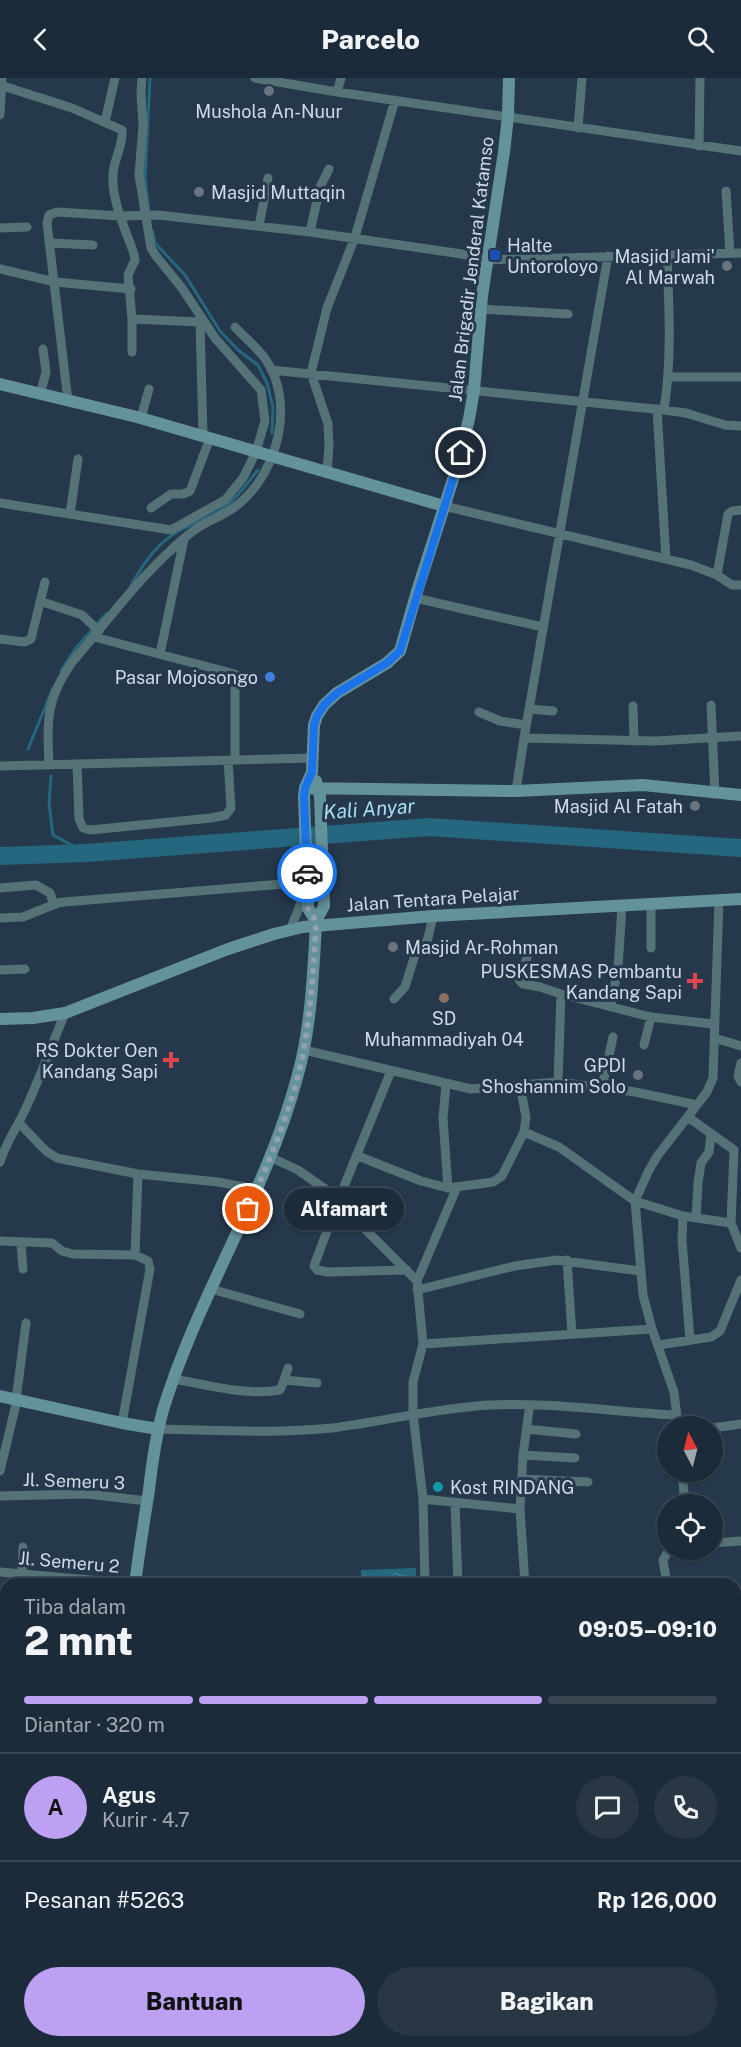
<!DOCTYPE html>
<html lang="id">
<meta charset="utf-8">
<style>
body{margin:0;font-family:"Public Sans",sans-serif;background:#293744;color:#f1f3f6;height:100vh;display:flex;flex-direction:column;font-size:22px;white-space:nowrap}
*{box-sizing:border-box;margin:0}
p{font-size:20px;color:#a0a7ae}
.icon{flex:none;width:33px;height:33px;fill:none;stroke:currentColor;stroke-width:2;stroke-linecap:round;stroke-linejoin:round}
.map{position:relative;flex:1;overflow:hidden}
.side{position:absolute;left:0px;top:1500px;width:741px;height:470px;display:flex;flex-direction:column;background:#1c2b39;border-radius:18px 18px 0 0;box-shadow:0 2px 4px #0004,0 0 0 2px #3a4753}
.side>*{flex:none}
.needle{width:39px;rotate:353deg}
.controls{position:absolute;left:657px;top:1338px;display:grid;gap:12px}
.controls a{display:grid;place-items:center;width:66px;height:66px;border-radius:50%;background:#1c2b39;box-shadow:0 2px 4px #0004,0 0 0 2px #3a4753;font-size:30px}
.pin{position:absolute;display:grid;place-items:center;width:51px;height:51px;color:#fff;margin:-26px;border:3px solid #fff;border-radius:50%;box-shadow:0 2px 6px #0007}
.courier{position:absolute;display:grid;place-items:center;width:60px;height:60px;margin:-30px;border:4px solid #1a73e8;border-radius:50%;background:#fff;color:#222;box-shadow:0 2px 8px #0007}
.bubble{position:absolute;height:42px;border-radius:21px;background:#1c2b39;box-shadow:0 2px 4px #0004,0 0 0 2px #3a4753;font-size:20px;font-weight:800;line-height:42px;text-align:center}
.headline em{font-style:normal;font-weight:800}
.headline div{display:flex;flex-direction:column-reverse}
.headline{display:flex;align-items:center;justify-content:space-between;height:102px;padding:0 24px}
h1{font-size:39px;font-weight:800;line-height:45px}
.bar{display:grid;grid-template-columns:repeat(4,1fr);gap:9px 6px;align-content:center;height:72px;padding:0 24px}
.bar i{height:8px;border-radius:4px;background:#3a4753}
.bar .selected{background:#bca0f2}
.bar p{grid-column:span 4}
.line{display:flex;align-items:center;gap:15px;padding:0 24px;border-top:2px solid #3a4753}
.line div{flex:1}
.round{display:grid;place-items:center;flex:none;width:63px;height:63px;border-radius:32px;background:#293744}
.primary-button{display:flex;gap:12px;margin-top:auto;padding:12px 24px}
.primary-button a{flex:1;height:69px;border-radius:36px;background:#bca0f2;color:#111;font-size:24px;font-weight:800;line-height:69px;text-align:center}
.primary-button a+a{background:#293744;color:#f1f3f6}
header{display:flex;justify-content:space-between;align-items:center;height:78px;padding:0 24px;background:#1c2b39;font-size:27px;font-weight:800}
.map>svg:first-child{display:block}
.water{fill:url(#water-ripples)}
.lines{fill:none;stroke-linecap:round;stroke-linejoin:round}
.stream{stroke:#25677f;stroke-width:3}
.river{stroke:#25677f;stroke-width:18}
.street{stroke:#557277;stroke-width:9}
.secondary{stroke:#64929b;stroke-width:12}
.primary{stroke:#6fabb6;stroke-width:15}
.rail{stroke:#96a3b2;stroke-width:3;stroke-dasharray:12 6;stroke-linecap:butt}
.done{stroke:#94a2b0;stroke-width:6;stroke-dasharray:0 10.8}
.route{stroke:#1a73e8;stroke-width:8}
.worship-dot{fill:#6b7280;stroke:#26394c;stroke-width:2}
.transit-dot{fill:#1a4fb4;stroke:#26394c;stroke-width:2}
.shop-dot{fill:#3f7fe0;stroke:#26394c;stroke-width:2}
.health-dot{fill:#e0444e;stroke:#26394c;stroke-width:2}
.education-dot{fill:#8d6e63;stroke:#26394c;stroke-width:2}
.culture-dot{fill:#0f9aa8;stroke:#26394c;stroke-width:2}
.labels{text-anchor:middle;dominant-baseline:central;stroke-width:6;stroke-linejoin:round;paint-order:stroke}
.poi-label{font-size:18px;fill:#cfdae6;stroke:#26394c;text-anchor:end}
.street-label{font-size:18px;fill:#cfdae6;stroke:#26394c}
.water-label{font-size:20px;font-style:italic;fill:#a8def5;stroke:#26394c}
</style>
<header><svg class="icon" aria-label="back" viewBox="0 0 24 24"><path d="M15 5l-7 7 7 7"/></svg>Parcelo<svg class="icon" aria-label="search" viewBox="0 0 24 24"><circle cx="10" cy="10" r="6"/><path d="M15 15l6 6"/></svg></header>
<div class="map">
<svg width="741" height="1969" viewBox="0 0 741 1969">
<defs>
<pattern id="water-ripples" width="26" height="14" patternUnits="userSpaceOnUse" patternTransform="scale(1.5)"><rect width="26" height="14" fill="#25677f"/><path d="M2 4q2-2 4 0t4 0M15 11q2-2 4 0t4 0" fill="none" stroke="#447c91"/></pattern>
</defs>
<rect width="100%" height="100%" fill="#26394c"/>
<!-- water -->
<path class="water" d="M416,1490V1506H361V1492Z"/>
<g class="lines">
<!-- stream -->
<path class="stream" d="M149,133L145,101L150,0
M153,154L155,165L185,197L220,253L238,272L258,287L267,305L273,329L272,355
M131,507C143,487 156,466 177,454C192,445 209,440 223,430C237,421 247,405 258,392
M61,593L75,571L107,535
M28,671L53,610
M51,698L49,725L53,757L86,775"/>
<!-- river -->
<path class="river" d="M0,778L86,775L429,749L741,770"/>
<!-- street -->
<path class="street" d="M255,0L337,14L741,73
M0,7L72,30L122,52C124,67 113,82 113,98C112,125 126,152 134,176L135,182L128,197L132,241V274
M337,14L341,0
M0,37L2,0
M105,44L115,0
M578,50L582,0
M699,68L700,0
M726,113L730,175
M259,148L268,100
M0,150L27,149
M310,154L320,109L329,91
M50,165L93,167
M0,191L55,204L131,211
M481,231L568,236
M132,241L200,244
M203,244H200L203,358
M271,292L664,332L686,335L725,347L741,348
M669,299H741
M40,317L46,294L43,271
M68,323L47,145L49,137L57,134L121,138L158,137L310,154L462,176L487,182L741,175
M657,331L666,481
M664,332C672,280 669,229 667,177
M141,340L149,311
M327,394L329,368L328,346L311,295L327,230L355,159L395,22
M0,425L171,452L225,422L243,400L256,374L265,343L261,312L215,260L182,210L156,178L151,170L139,97L143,47L141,16L142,0
M444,428L691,487L717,497L732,507H741
M151,430L171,416H183L190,413L210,360
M70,436L78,381
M717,497L728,436L732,433L741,432
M415,520L543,549
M40,523L82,537L99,553
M94,559L235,596V682
M0,561L24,564L31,561L45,504
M160,576L184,461
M711,627L715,716
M633,628L634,663
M529,631L553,633
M479,634L500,643L526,647
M524,660L656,663L741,658
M49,686C47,641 46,621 73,583C104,547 135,505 170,473C179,464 191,454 202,447C215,440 229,435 241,424C278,392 295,325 266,282C258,270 245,260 235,249
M77,686L79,741L83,750L90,752L211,740L226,737L231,730L228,682
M0,688L313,680
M516,713L524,660L608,178
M0,810L36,807L50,815L54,827
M0,840L23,839L58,825L64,824L283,806L294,807L300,811C304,825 295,838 290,852
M651,870V825
M529,874L519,902L523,906L540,909L561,916L651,939L713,946
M0,892L25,891
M394,921L405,909L415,877L424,868L428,860L433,838
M611,927L618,890L622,828
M714,960L741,968
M644,967L651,939
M304,972L471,1011L558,1004L635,1014L697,1027
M741,985L738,998L741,1004
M391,993L338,1123L314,1188L317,1192L328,1194L407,1192
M558,1004L561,916
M446,1006L443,1040L448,1110
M602,1009L613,959
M688,1039L734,1072L731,1145L741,1170
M19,1045L46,1073L57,1080L138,1096L218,1104L256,1111
M524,1054L559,1069L635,1123L683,1138L731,1145
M358,1078L421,1103L448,1110L493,1104L502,1098L524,1054L526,1039L520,1007
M270,1079L298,1092L325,1111L417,1203
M0,1084C6,1064 18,1048 26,1030C40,999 52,967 65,935
M683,1138L682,1162L690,1262
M696,1140L698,1105L701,1085L709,1074L711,1055
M0,1163L52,1165L62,1173L73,1176L135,1177L148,1183L150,1191L122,1345
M21,1165L23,1191
M135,1177L138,1096
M567,1182L572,1256
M211,1211L300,1236
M417,1212L515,1188L557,1182L640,1193
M423,1266L652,1251
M659,1267L711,1259L720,1253L741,1202
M174,1301C208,1307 246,1318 280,1312L284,1302L317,1305
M284,1302L288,1290
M16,1322L26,1245
M678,1348L674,1314L652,1251L643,1217L635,1123L649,1092L658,1077L707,1014L713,1000L719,822
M712,1350L741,1346
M158,1351C216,1352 274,1356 332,1350C385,1343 437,1330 490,1327C552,1324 615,1334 677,1337
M526,1351L576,1356
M523,1377L575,1380
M0,1393L17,1322
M682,1394L685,1426
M521,1401L588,1404
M0,1418L87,1416L147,1423
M423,1421L520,1431
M455,1424L458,1506
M712,1465L741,1463
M0,1494L135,1506
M22,1496L23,1469
M425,1506L423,1421L413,1336V1304L423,1266L417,1203L457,1109
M525,1506L520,1431L523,1377L529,1332
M667,1506L663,1482L669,1472
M735,1583L741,1582
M0,1599L6,1600
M735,1618L741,1616
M735,1698H741
M735,1750H741
M735,1852H741
M0,1900L6,1902
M0,1925L6,1927
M735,1946L739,1920
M735,1962L741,1963
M595,1964L627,1969
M666,1969L667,1964
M697,1969L722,1964"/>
<!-- secondary -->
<path class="secondary" d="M0,306L137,339L444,428
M305,710L516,713L643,707L741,717
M316,843L324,828L320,719L316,703
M0,941L33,940L65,935L228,871L274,856L303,849L433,838L741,821
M0,1318L122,1345L158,1351
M135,1506C139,1475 144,1443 149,1412C152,1385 156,1358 163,1332C198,1217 266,1116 297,1000C311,951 313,898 316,847V843L308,830L304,719L305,710L312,694L314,647L317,638L324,627L337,615L387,585L400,573L418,510L456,392L469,341L474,312L482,218L504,74L508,38L509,0
M25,1969L27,1964"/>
<!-- primary -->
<path class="primary" d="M735,1595L741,1594
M735,1609L741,1608
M0,1710H6"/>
<!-- rail -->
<path class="rail" d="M0,1910L6,1911
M234,1964L261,1969
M266,1964L293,1969"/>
</g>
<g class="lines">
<!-- done -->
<path class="done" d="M248,1131C267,1088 286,1044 298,998C310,949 313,898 316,847V843L308,830L307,795"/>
<!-- route -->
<path class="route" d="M307,795L304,719L305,710L312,694L314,647L317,638L324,627L337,615L387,585L400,573L461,375"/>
</g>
<!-- markers -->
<g class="worship-dot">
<circle cx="269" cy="13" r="6"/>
<circle cx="199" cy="114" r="6"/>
<circle cx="727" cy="188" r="6"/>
<circle cx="695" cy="728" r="6"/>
<circle cx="393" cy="869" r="6"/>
<circle cx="638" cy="997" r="6"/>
</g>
<rect class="transit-dot" x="489" y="171" width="12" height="12" rx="3"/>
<circle class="shop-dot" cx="270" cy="599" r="6"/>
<g class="health-dot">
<path d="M692 894h6v6h6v6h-6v6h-6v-6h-6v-6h6z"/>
<path d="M168 973h6v6h6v6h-6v6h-6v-6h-6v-6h6z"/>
</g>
<circle class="education-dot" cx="444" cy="920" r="6"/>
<circle class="culture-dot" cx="438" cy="1409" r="6"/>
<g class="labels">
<!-- poi labels -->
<g class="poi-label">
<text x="269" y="33" text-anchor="middle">Mushola An-Nuur</text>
<text x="211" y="114" text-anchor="start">Masjid Muttaqin</text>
<text x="507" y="167" text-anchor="start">Halte<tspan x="507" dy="21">Untoroloyo</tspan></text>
<text x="715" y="178">Masjid Jami'<tspan x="715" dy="21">Al Marwah</tspan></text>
<text x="258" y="599">Pasar Mojosongo</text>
<text x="683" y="728">Masjid Al Fatah</text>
<text x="405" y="869" text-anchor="start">Masjid Ar-Rohman</text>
<text x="682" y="893">PUSKESMAS Pembantu<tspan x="682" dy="21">Kandang Sapi</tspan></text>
<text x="444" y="940" text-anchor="middle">SD<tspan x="444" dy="21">Muhammadiyah 04</tspan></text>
<text x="158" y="972">RS Dokter Oen<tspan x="158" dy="21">Kandang Sapi</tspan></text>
<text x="626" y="987">GPDI<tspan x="626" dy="21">Shoshannim Solo</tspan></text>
<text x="450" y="1409" text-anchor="start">Kost RINDANG</text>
</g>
<!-- street labels -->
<g class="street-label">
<text transform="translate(471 191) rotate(-83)">Jalan Brigadir Jenderal Katamso</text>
<text transform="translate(433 821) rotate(-4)">Jalan Tentara Pelajar</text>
<text transform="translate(74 1403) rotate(2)">Jl. Semeru 3</text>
<text transform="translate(69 1484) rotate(5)">Jl. Semeru 2</text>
</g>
<!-- water labels -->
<g class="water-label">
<text transform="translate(369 731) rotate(-4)">Kali Anyar</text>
</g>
</g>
</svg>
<div class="controls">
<a><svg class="needle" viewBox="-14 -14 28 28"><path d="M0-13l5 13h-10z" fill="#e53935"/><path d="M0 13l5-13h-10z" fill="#a0a7ae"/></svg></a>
<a><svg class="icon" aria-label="locate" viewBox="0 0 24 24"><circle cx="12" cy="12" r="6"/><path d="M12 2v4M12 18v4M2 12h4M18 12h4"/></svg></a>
</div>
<div class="pin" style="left:248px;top:1131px;background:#ea580c"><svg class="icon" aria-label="bag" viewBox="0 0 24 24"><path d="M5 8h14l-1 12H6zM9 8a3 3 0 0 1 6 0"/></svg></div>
<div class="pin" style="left:461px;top:375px;background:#1f2937"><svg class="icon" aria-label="home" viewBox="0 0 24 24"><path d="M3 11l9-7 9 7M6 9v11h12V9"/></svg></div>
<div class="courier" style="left:307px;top:795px"><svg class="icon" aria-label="car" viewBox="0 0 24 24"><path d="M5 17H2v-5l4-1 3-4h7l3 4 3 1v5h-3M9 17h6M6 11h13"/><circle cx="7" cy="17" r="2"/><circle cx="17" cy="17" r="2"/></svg></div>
<div class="bubble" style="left:284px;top:1110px;width:120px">Alfamart</div>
<section class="side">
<div class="headline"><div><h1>2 mnt</h1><p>Tiba dalam</p></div><em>09:05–09:10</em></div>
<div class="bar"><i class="selected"></i><i class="selected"></i><i class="selected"></i><i></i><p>Diantar · 320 m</p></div>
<div class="line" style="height:108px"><b class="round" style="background:#bca0f2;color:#111">A</b><div><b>Agus</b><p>Kurir · 4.7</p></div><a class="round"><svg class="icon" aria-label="chat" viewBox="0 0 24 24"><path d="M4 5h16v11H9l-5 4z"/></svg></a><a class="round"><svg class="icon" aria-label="phone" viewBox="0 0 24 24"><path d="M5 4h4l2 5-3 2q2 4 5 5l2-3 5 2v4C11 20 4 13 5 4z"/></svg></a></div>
<div class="line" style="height:78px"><div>Pesanan #5263</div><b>Rp 126,000</b></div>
<div class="primary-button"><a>Bantuan</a><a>Bagikan</a></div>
</section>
</div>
